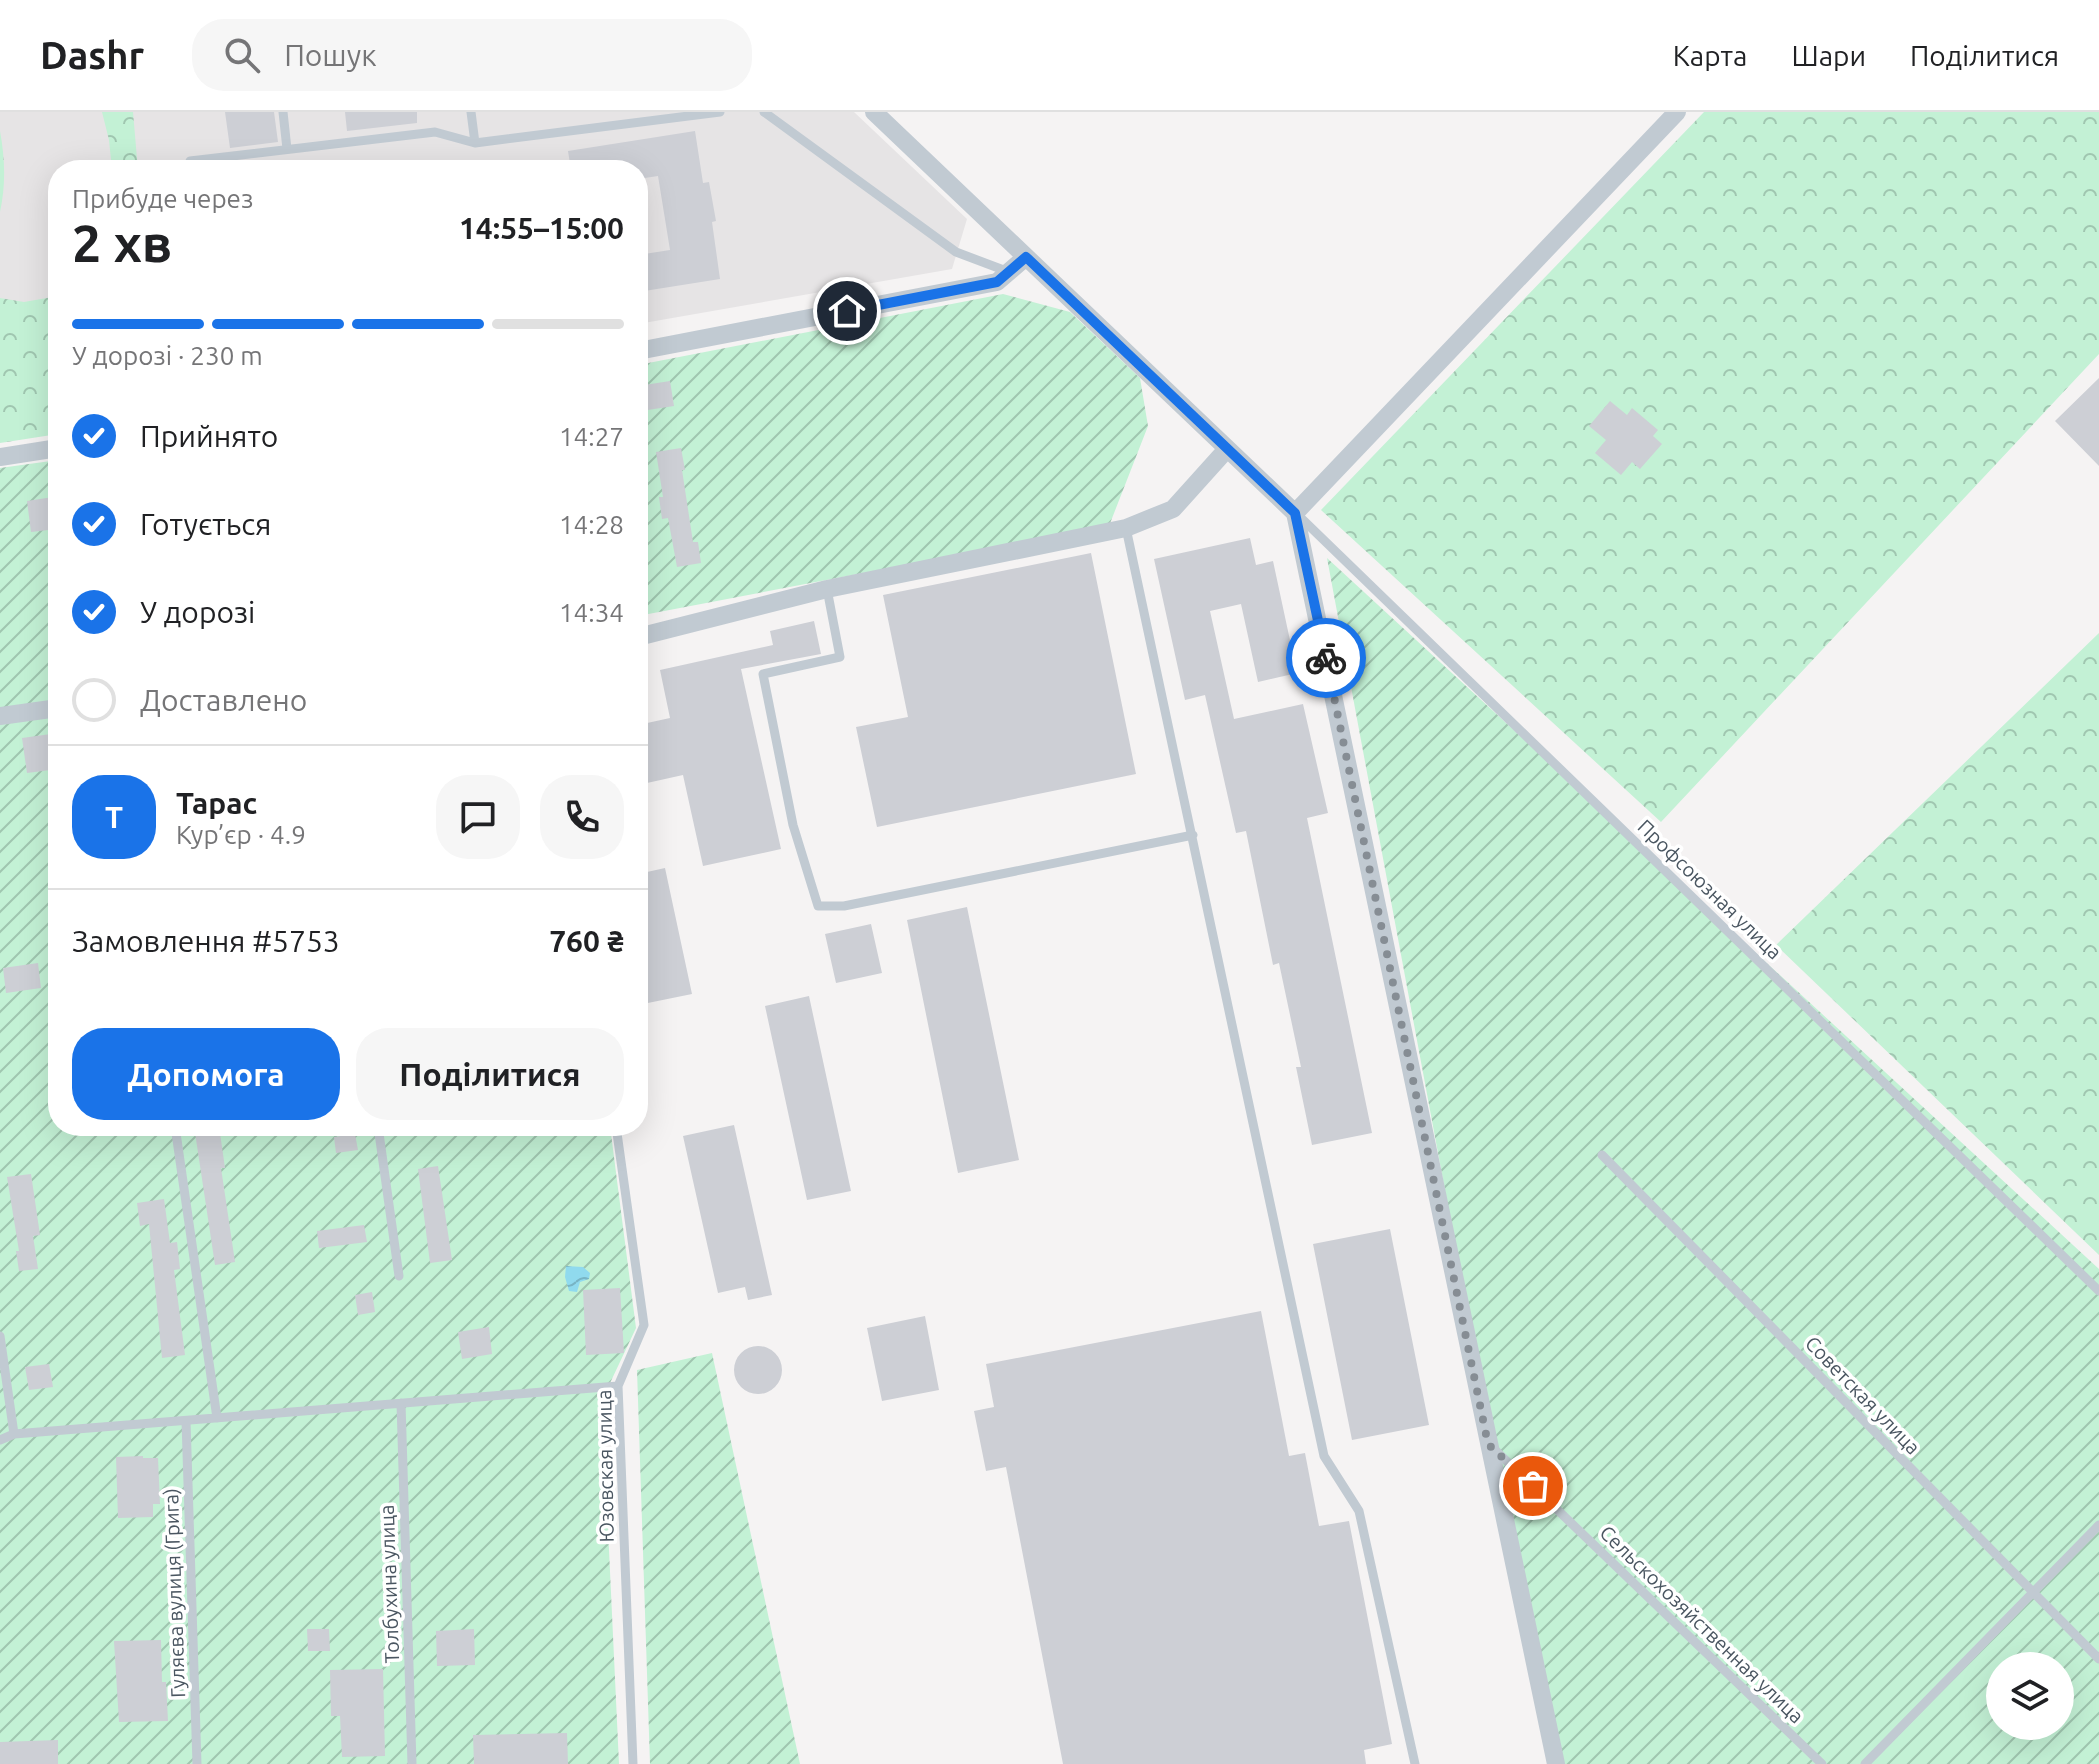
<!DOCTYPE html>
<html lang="uk">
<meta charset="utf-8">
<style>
body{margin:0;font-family:Ubuntu,sans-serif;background:#f6f6f6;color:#202124;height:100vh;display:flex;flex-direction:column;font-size:30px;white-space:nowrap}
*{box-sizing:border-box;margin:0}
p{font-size:26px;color:#757577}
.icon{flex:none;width:44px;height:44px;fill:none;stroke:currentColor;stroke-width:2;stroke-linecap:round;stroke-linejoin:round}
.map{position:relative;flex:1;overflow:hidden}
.drawer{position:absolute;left:48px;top:48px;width:600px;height:976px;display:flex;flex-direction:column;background:#fff;border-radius:32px;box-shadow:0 8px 32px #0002}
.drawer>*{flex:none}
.tools{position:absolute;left:1986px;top:1540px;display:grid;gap:16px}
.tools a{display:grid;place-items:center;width:88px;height:88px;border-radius:50%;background:#fff;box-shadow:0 8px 32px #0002;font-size:40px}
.pin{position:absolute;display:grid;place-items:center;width:68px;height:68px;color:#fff;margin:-34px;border:4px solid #fff;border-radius:50%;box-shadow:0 2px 8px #0007}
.courier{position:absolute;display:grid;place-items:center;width:80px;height:80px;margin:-40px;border:6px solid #1a73e8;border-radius:50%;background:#fff;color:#222;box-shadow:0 2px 10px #0007}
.overview em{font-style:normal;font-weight:700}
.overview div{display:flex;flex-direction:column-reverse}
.overview{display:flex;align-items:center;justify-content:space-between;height:136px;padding:0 24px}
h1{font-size:52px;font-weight:700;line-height:60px}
.bar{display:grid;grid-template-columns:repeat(4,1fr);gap:12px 8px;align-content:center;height:96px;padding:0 24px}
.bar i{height:10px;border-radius:6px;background:#e0e0e0}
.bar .active{background:#1a73e8}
.bar p{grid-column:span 4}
.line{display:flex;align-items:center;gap:20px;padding:0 24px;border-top:2px solid #e0e0e0}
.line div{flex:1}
.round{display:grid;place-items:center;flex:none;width:84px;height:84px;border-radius:32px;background:#f6f6f6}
ol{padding:0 24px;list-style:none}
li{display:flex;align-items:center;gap:24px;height:88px}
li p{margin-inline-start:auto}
li .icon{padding:8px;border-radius:50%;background:#1a73e8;color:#fff;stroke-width:4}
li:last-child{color:#757577}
li i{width:44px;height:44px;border:4px solid #e0e0e0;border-radius:50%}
.cta{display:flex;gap:16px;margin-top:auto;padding:16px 24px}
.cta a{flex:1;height:92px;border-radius:32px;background:#1a73e8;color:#fff;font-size:32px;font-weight:700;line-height:92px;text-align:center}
.cta a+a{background:#f6f6f6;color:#202124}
header{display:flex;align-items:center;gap:48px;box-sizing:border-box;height:112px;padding:0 40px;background:#fff;border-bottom:2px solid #e0e0e0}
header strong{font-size:38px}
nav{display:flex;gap:44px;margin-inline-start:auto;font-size:28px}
.search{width:560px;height:72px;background:#f6f6f6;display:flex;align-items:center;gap:20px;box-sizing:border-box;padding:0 28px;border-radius:32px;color:#757577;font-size:30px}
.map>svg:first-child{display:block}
.education{fill:#e6e4e5}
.forest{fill:url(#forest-crowns)}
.garden{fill:url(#garden-furrows);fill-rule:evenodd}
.water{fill:url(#water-waves)}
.building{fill:#cdcfd5}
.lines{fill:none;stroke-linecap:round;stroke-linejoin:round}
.service{stroke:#c1cad2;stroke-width:9}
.minor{stroke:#c1cad2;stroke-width:18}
.done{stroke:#868d94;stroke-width:8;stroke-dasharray:0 14.4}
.route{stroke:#1a73e8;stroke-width:10}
.labels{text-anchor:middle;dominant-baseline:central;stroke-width:7;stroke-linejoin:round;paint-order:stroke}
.street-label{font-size:20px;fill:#4a5661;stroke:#fff}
</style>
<header>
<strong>Dashr</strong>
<div class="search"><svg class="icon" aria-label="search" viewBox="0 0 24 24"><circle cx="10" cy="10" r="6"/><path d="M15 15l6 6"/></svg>Пошук</div>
<nav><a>Карта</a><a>Шари</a><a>Поділитися</a></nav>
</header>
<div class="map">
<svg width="2099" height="1652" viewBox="0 0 2099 1652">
<defs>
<pattern id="forest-crowns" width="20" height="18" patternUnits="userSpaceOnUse" patternTransform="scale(2)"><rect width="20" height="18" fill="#c3f1d5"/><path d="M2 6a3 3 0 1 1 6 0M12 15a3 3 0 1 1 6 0" fill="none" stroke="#a0c6b0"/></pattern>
<pattern id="garden-furrows" width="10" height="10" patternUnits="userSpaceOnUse" patternTransform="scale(2)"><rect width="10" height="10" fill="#c3f1d5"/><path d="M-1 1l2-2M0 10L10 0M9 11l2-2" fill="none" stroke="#a0c6b0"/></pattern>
<pattern id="water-waves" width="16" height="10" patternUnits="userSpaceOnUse" patternTransform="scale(2)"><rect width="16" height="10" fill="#90daee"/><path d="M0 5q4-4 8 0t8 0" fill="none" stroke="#78b4c4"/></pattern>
</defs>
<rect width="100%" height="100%" fill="#f5f3f3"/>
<!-- education -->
<path class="education" d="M0,0H854L967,107L952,157L638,212V58H58V312L0,320Z"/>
<!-- forest -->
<path class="forest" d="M102,0H133L138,58H112L109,28Z
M1704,0H2099V242L1661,710L1321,398Z
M0,19C5,46 6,73 0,100Z
M58,184V322L0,331V186L24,190Z
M2099,521V1143L1776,833Z"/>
<!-- garden -->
<path class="garden" d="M1003,182L1070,200L1140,266L1148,314L1109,414L638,504V253Z
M58,348V1014H610L636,1216L602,1288L619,1652H0V356Z
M1327,446L2099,1157V1652H1552ZM2000,1554H2060V1614H2000Z
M712,1241L800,1652H650L637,1258Z"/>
<!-- water -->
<path class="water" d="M566,1154L583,1155L590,1161L589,1167L580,1170L577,1180L569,1179L565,1165Z"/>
<!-- building -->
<path class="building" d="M225,0H274L278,30L230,36Z
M345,0H417V11L347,19Z
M695,19L703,71L709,70L716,109L712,110L720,167L638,180V143L670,138L658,64L638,67V58H571L568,39Z
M2099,266V354L2055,309Z
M670,269L674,294L641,299L638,274Z
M1610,289L1627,303L1632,296L1658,318L1653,324L1662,332L1640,357L1632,350L1621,363L1595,341L1606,328L1589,314Z
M681,336L685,358H682L693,430H698L701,451L677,455L668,406L662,407L659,385H663L656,340Z
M53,385L57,417L31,420L27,389Z
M1250,426L1256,453L1273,449L1297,561L1258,570L1241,492L1210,499L1234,607L1303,592L1328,701L1307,706L1372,1021L1312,1033L1296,955H1301L1279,851L1273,853L1246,719L1236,721L1205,583L1185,588L1154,447Z
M1091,441L1136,662L877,715L856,615L908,605L883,483Z
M814,509L821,542L741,557L781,737L703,754L683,663L638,673V613L670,606L660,558L773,533L770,519Z
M58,621V657L27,661L22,626Z
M665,756L692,882L638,893V762Z
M967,795L1019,1048L958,1061L907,808Z
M871,812L882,861L836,871L825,822Z
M38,851L41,876L6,881L3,856Z
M809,884L851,1079L807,1088L765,894Z
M734,1013L772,1183L748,1188L745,1175L718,1181L683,1024Z
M194,1014H219L225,1056H221L235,1150L215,1153Z
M355,1022L358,1038L336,1041L334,1025Z
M438,1054L452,1148L430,1151L418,1057Z
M31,1062L40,1123L33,1124L38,1157L19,1159L16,1139H19L7,1065Z
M164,1087L170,1131L177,1130L180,1157L174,1158L185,1243L162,1246L149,1112L140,1114L137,1091Z
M364,1113L367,1130L319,1136L317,1119Z
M1390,1117L1429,1313L1352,1328L1313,1132Z
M620,1176L624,1241L586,1243L583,1178Z
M372,1180L375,1200L358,1203L355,1183Z
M1261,1199L1289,1344L1305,1341L1319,1414L1349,1409L1392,1632L1364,1638L1366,1652H1063L1006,1355L986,1359L974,1299L994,1295L986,1252Z
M925,1204L939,1278L882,1289L867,1216Z
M489,1215L492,1242L462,1247L458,1220Z
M734 1258a24 24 0 1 1 48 0a24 24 0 1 1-48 0Z
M49,1252L53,1275L29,1278L25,1255Z
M143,1344V1346H158L160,1392H153V1405L118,1406L116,1345Z
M307,1517H329L330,1539H308Z
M474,1517L475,1553L437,1554L436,1519Z
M161,1528L162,1570H166L168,1609L119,1610L114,1529Z
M383,1557L385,1644L342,1645L340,1604H331L330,1558Z
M567,1621L568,1652H474L473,1623Z
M58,1628V1652H0V1630Z"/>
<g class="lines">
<!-- service -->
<path class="service" d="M283,0L287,37
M471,0L475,31
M764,0L956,140L1009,160
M191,58L190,49L435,20L475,31L720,0
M1300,405L2099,1179
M1126,416L1324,1344L1359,1399L1415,1652
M827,477L840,545L763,562L793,713L818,794H844L1193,723
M175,1014L217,1306
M378,1014L399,1164
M616,1014L644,1213L618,1274L633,1652
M1602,1043L2099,1547
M0,1224L14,1322
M401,1291L412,1652
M186,1309L197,1652
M0,1328L14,1322L618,1274
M1493,1336L1822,1652
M1865,1652L2099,1413"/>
<!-- minor -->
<path class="minor" d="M874,0L1295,401L1677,0
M638,239L997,170L1026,145
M0,345L58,336
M1295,401L1556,1652
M638,525L827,477L1126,416L1173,397L1227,337
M0,604L58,596"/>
</g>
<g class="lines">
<!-- done -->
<path class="done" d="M1326,546L1488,1332L1533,1374"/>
<!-- route -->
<path class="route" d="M847,199L997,170L1026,145L1295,401L1326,546"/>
</g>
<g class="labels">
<!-- street labels -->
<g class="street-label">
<text transform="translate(1710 777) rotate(44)">Профсоюзная улица</text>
<text transform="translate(1863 1283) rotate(46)">Советская улица</text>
<text transform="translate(605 1354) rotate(-91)">Юзовская улица</text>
<text transform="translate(389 1472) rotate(-92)">Толбухина улица</text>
<text transform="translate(174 1481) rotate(-92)">Гуляєва вулиця (Грига)</text>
<text transform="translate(1702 1512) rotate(44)">Сельскохозяйственная улица</text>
</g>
</g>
</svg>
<div class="tools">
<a><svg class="icon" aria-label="layers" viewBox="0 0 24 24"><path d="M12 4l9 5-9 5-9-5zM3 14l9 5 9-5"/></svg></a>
</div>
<div class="pin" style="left:1533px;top:1374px;background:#ea580c"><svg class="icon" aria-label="bag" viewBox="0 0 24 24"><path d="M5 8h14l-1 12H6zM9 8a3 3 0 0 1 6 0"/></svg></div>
<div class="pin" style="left:847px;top:199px;background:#1f2937"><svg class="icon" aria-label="home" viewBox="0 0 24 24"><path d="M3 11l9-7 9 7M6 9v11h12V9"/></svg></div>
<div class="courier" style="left:1326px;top:546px"><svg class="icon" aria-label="bike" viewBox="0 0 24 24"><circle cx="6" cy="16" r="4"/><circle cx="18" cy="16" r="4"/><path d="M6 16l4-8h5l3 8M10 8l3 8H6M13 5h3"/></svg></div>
<section class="drawer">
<div class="overview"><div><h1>2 хв</h1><p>Прибуде через</p></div><em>14:55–15:00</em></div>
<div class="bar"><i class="active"></i><i class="active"></i><i class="active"></i><i></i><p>У дорозі · 230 m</p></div>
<ol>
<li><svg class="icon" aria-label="check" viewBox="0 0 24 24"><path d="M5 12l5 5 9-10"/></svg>Прийнято<p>14:27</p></li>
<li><svg class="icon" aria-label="check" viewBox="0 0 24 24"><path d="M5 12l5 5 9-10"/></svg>Готується<p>14:28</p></li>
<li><svg class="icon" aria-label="check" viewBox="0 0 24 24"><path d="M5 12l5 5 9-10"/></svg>У дорозі<p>14:34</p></li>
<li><i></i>Доставлено</li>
</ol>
<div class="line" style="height:144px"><b class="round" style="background:#1a73e8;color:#fff">Т</b><div><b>Тарас</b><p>Кур’єр · 4.9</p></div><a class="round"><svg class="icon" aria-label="chat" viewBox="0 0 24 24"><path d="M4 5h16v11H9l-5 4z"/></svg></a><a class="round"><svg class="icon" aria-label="phone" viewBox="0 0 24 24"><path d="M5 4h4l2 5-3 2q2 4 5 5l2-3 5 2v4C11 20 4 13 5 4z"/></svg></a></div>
<div class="line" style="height:104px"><div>Замовлення #5753</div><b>760 ₴</b></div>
<div class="cta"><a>Допомога</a><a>Поділитися</a></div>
</section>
</div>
